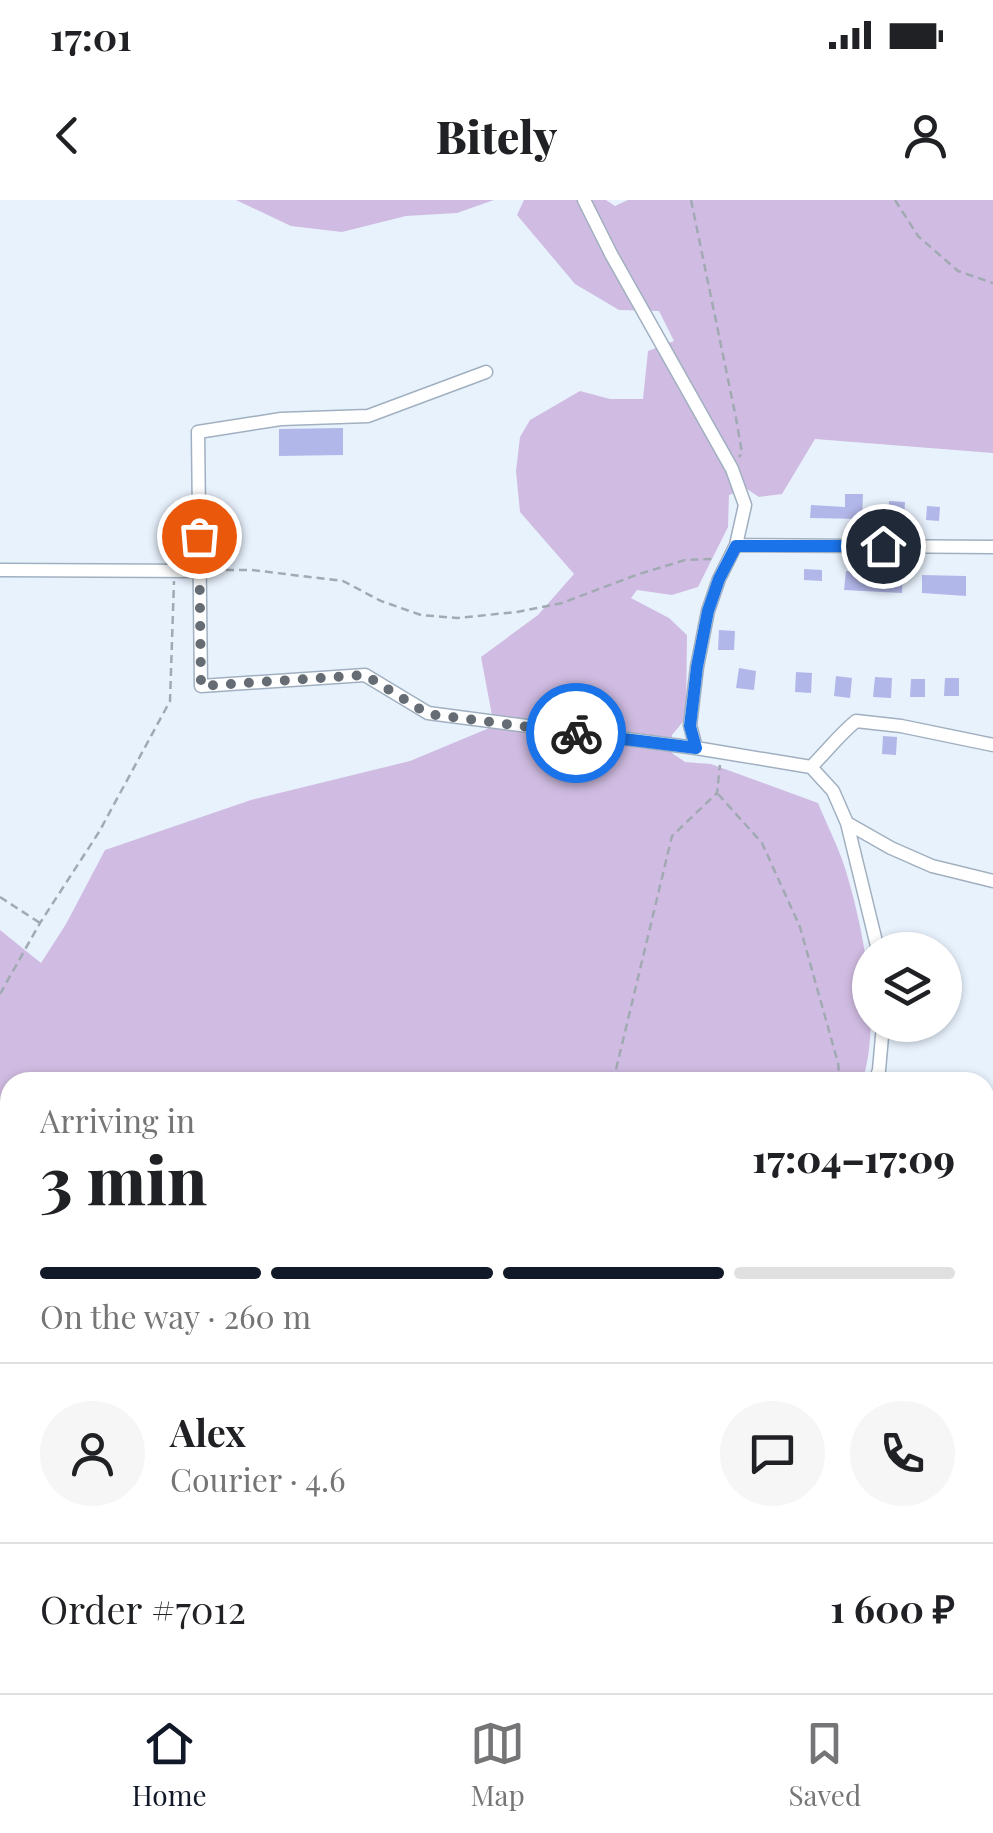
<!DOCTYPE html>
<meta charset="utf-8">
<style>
body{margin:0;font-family:"Playfair Display",serif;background:#f6f6f6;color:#202124;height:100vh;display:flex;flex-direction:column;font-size:38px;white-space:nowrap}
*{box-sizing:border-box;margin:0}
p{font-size:32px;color:#757577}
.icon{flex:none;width:55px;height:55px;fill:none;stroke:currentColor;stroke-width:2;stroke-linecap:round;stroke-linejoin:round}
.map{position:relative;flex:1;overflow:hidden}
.details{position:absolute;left:0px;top:872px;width:995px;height:622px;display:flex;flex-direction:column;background:#fff;border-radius:30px 30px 0 0;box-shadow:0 2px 8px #0004}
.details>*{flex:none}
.tools{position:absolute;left:852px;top:732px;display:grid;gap:20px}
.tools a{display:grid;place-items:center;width:110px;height:110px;border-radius:50%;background:#fff;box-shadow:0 2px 8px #0004;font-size:50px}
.pin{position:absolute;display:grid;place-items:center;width:85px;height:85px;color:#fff;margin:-42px;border:5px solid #fff;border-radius:50%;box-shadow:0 2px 10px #0007}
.courier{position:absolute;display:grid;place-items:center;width:100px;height:100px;margin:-50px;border:8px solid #1a73e8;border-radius:50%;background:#fff;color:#222;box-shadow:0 2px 12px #0007}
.summary em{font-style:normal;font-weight:800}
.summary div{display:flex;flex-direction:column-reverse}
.summary{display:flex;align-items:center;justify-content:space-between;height:170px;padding:0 40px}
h1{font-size:65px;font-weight:800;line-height:75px}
.bar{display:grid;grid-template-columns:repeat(4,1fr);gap:15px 10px;align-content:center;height:120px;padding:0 40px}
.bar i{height:12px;border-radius:8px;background:#e0e0e0}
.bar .on{background:#111827}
.bar p{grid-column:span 4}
.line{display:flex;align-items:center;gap:25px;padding:0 40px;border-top:2px solid #e0e0e0}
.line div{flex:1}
.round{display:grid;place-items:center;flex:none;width:105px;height:105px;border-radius:52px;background:#f6f6f6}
.status{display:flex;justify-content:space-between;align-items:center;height:70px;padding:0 50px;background:#fff;direction:ltr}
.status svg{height:28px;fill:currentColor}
header{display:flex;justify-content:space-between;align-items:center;height:130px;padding:0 40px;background:#fff;font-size:45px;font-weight:800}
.dock{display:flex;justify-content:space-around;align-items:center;height:140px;border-top:2px solid #e0e0e0;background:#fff;font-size:28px;color:#757577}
.dock a{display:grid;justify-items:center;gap:5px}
.dock .on{color:#111827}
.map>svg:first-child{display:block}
.green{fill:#d0bce2}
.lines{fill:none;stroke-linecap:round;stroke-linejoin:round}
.stream{stroke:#69aeac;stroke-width:4}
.building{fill:#b2b7e9}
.minor-casing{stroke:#a0b0c0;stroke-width:15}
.path{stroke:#a1aab3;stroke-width:2.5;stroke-dasharray:8 5;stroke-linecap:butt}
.minor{stroke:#fff;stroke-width:12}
.rail-casing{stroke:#7a828a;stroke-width:8}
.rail{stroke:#fefefe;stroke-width:4;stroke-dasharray:11;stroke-linecap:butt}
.done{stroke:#656c74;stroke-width:10;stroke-dasharray:0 18}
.route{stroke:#1a73e8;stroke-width:12}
</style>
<div class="status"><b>17:01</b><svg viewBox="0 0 49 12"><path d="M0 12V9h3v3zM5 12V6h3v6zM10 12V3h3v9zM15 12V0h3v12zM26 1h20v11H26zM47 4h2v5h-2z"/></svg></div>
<header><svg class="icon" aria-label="back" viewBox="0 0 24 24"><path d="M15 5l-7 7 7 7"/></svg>Bitely<svg class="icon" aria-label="person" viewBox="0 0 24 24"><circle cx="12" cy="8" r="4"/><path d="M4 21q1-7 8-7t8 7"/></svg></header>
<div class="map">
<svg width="993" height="1493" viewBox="0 0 993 1493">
<rect width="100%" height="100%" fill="#e8f2fd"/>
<!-- green -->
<path class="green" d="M236,0H494L457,13L406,16L342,32L291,26Z
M524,0H606L615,6L628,0H993V253L815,239L782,294L759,297L747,289L729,295L728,327L698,387L672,395L637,390L631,398L669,418L687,435L686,518L672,535V553L685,562L711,564L818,603C827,625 838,646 845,668C864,730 882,822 862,882H10V1485H757L754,1493H0V730L41,763L66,724L105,650L251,600L410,561L494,526L481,457L538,415L574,374L520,312L516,271L520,237L530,220L580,191L610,199H643L648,151L674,141L659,111L619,110L575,84L517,15Z
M985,987L993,993V1079L985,1091Z
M993,1199V1490L956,1493L926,1485H985V1208Z"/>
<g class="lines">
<!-- stream -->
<path class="stream" d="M985,1065L988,1064
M515,1493L531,1485"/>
</g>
<!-- building -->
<path class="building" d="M343,228V255L279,256V229Z
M845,294H863L862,319L810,318L811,305L845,307Z
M889,301L905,302L904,320L888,319Z
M927,306L940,307L939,321L926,320Z
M804,369L822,370V381L804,380Z
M846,371L903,374L902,393L844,390Z
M922,375L966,376V396L922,393Z
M719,430L735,431L734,450H718Z
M739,468L756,471L754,490L736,488Z
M796,472L812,473L811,493L795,492Z
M836,476L852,478L850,498L834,496Z
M875,477L892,478L891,498L873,497Z
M945,478H959V496H944Z
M911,479H925V497H910Z
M883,536L897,537L896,555L882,554Z"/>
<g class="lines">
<!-- minor casing -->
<g class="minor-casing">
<path id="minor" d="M584,0L611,54L732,269L745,305L736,345L719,379L708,411L697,467L690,525L696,548
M486,172L368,216L281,219L198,232L201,486L365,475L428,513L696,548L811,567L833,591L847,623L878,750
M736,345L993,347
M0,370L199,371
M811,567C827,551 839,535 856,521L901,526L993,545
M847,623L891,648L932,666L993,681
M875,882L879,870L883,825
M985,1051L993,1056
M985,1182L993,1176
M880,1485L906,1493"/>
</g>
<!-- path -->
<path class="path" d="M691,0L736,218L742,253L739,257
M895,0L918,36L958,71L993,83
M213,370H252L343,381L381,401L421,415L457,418L517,412L562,403L636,375L685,360L713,359
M718,594L762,643L800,727L838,863L840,882
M0,697L40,723
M0,794L40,723L99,632L170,501L174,381
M613,882L672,636L717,593L720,565
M0,1182L10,1185
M0,1362L10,1361"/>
<!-- minor -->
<use href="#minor" class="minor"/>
<!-- rail casing -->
<g class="rail-casing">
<path id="rail" d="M985,1118L993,1106
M771,1493L774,1485"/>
</g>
<!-- rail -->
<use href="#rail" class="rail"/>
</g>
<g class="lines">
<!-- done -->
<path class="done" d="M199,336L201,486L365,475L428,514L576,533"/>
<!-- route -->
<path class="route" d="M576,533L696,548L690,526L697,467L708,411L719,379L736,346H883"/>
</g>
</svg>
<div class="tools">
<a><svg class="icon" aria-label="layers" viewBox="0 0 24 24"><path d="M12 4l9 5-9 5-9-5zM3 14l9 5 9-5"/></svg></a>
</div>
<div class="pin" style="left:199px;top:336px;background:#ea580c"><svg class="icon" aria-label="bag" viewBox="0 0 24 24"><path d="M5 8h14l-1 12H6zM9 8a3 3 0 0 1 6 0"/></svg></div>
<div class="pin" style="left:883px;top:346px;background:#1f2937"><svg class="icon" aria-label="home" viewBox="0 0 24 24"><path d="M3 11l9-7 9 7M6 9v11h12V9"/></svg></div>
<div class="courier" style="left:576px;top:533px"><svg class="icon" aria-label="bike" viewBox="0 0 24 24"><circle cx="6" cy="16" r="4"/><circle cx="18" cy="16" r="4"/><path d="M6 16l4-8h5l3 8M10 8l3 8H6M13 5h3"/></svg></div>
<section class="details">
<div class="summary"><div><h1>3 min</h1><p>Arriving in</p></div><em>17:04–17:09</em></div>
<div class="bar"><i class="on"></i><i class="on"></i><i class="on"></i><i></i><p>On the way · 260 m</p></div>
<div class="line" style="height:180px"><a class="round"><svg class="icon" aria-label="person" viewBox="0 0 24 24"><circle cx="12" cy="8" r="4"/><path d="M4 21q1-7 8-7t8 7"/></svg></a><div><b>Alex</b><p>Courier · 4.6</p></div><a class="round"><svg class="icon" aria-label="chat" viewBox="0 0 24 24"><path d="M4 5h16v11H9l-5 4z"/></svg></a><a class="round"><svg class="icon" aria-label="phone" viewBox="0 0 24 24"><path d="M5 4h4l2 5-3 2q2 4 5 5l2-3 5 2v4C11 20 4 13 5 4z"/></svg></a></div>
<div class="line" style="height:130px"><div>Order #7012</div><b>1 600 ₽</b></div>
</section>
</div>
<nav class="dock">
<a class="on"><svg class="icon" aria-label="home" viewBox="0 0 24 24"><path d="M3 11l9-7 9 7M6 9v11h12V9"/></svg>Home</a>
<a><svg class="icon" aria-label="map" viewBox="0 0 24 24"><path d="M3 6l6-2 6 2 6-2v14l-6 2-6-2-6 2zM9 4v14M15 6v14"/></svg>Map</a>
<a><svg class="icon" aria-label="saved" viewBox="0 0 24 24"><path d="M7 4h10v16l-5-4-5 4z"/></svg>Saved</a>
</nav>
